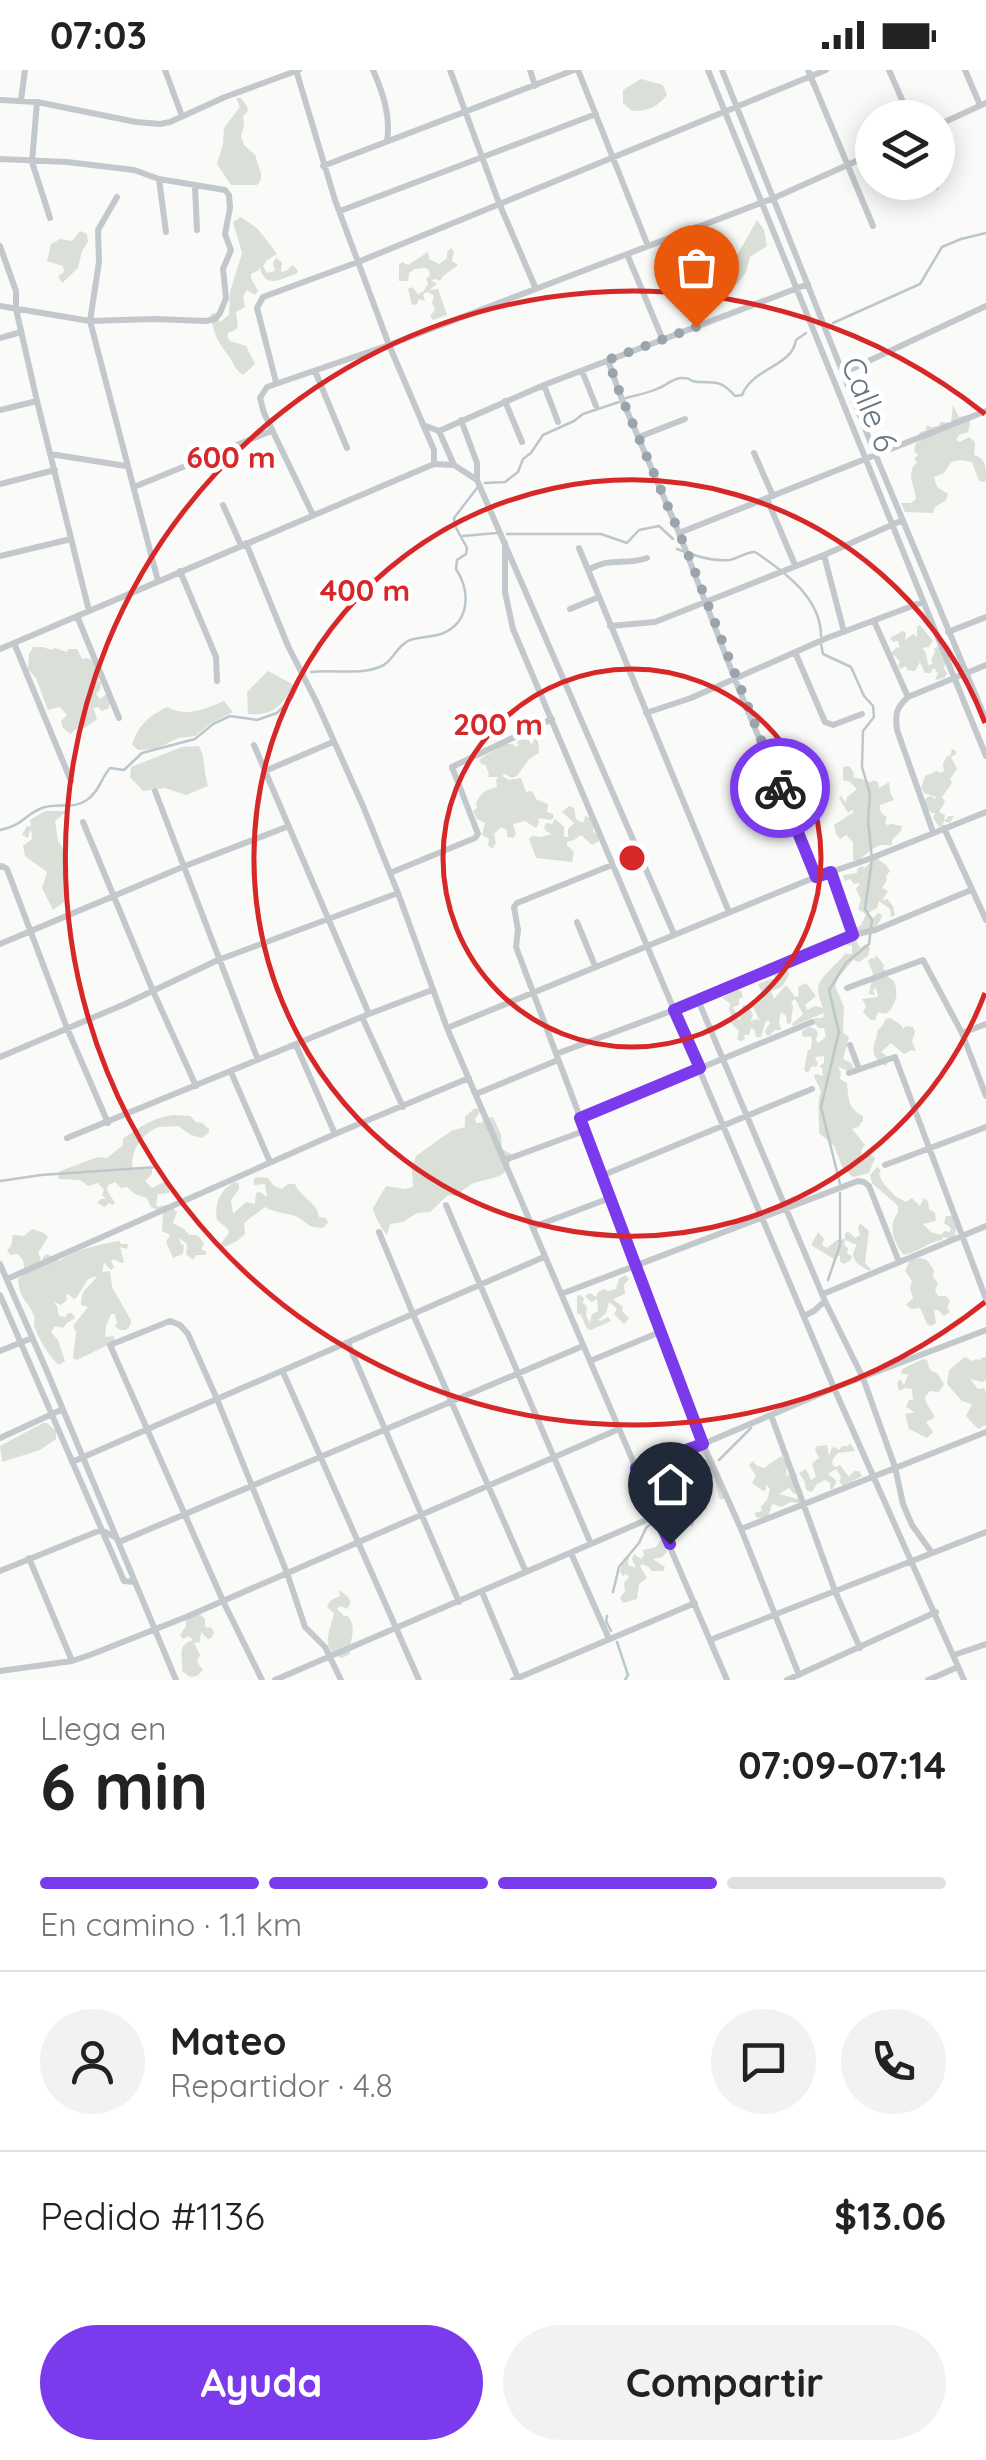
<!DOCTYPE html>
<html lang="es">
<meta charset="utf-8">
<style>
body{margin:0;font-family:Quicksand,sans-serif;background:#f2f2f2;color:#222;height:100vh;display:flex;flex-direction:column;font-size:38px;white-space:nowrap}
*{box-sizing:border-box;margin:0}
p{font-size:32px;color:#767676}
.icon{flex:none;width:55px;height:55px;fill:none;stroke:currentColor;stroke-width:2;stroke-linecap:round;stroke-linejoin:round}
.map{position:relative;height:1610px;overflow:hidden}
.sheet{display:flex;flex-direction:column;background:#fff;flex:1}
.sheet>*{flex:none}
.tools{position:absolute;left:855px;top:30px;display:grid;gap:20px}
.tools a{display:grid;place-items:center;width:100px;height:100px;border-radius:50%;background:#fff;box-shadow:0 5px 25px #0003;font-size:50px}
.pin{position:absolute;display:grid;place-items:center;width:85px;height:85px;color:#fff;margin:-102px -42px;border-radius:50% 50% 50% 0;rotate:-45deg;box-shadow:0 0 10px #0007}
.pin .icon{rotate:45deg}
.courier{position:absolute;display:grid;place-items:center;width:100px;height:100px;margin:-50px;border:8px solid #7c3aed;border-radius:50%;background:#fff;color:#222;box-shadow:0 2px 12px #0007}
.overview em{font-style:normal;font-weight:700}
.overview div{display:flex;flex-direction:column-reverse}
.overview{display:flex;align-items:center;justify-content:space-between;height:170px;padding:0 40px}
h1{font-size:65px;font-weight:700;line-height:75px}
.bar{display:grid;grid-template-columns:repeat(4,1fr);gap:15px 10px;align-content:center;height:120px;padding:0 40px}
.bar i{height:12px;border-radius:8px;background:#e0e0e0}
.bar .active{background:#7c3aed}
.bar p{grid-column:span 4}
.line{display:flex;align-items:center;gap:25px;padding:0 40px;border-top:2px solid #e0e0e0}
.line div{flex:1}
.round{display:grid;place-items:center;flex:none;width:105px;height:105px;border-radius:52px;background:#f2f2f2}
.cta{display:flex;gap:20px;margin-top:auto;padding:20px 40px}
.cta a{flex:1;height:115px;border-radius:60px;background:#7c3aed;color:#fff;font-size:40px;font-weight:700;line-height:115px;text-align:center}
.cta a+a{background:#f2f2f2;color:#222}
.status{display:flex;justify-content:space-between;align-items:center;height:70px;padding:0 50px;background:#fff;direction:ltr}
.status svg{height:28px;fill:currentColor}
.map>svg:first-child{display:block}
.green{fill:#dadfd7}
.lines{fill:none;stroke-linecap:round;stroke-linejoin:round}
.stream{stroke:#bbc7cb;stroke-width:2.5}
.street{stroke:#c3c8cc;stroke-width:6}
.done{stroke:#99a4ac;stroke-width:10;stroke-dasharray:0 18}
.route{stroke:#7c3aed;stroke-width:12}
.ring{fill:none;stroke:#d62828;stroke-width:5}
.labels{text-anchor:middle;dominant-baseline:central;stroke-width:10;stroke-linejoin:round;paint-order:stroke}
.street-label{font-size:32px;fill:#657683;stroke:#fff}
.centre{fill:#d62828;stroke:#fff;stroke-width:5}
.ring-label{font-size:30px;text-anchor:middle;font-weight:bold;fill:#d62828;stroke:#fff;stroke-width:10;stroke-linejoin:round;paint-order:stroke}
</style>
<div class="status"><b>07:03</b><svg viewBox="0 0 49 12"><path d="M0 12V9h3v3zM5 12V6h3v6zM10 12V3h3v9zM15 12V0h3v12zM26 1h20v11H26zM47 4h2v5h-2z"/></svg></div>
<div class="map">
<svg width="986" height="1610" viewBox="0 0 986 1610">
<rect width="100%" height="100%" fill="#fafaf8"/>
<!-- green -->
<path class="green" d="M641,9L663,15L667,25C656,38 648,41 632,41L623,33V20Z
M236,28H241L247,36L248,41L243,46L244,56L241,66L244,75L256,86C256,97 267,105 257,115H231L217,94L223,74L224,58L240,37Z
M241,147L258,159L277,184L267,190L263,196L267,203L275,201L273,193L276,188L282,192L281,202L286,201L293,195L298,201L297,203C283,208 265,221 260,197L259,200L251,204V208L258,221L255,225L247,220L243,226L245,237L236,242L238,257L234,261L229,262L227,266L230,271L246,276L255,294L243,305C234,299 234,293 228,285C216,269 215,265 210,245L214,243L220,252L229,245L230,222L242,183L233,152Z
M757,150L764,160L767,176L750,187L746,202L738,213L726,220L718,206L720,194H732Z
M80,161L87,164L88,172L82,181L78,198L62,213L58,206L64,202L63,196L47,191L51,174L60,169L72,171Z
M451,178L454,182L452,191L458,195L443,206L440,211L436,209L431,210L437,214L429,220L438,219L447,245L433,250L430,246L435,240L432,233L434,226L428,222L423,224L425,231L419,229L417,234L412,235L408,219L412,217L418,224L424,221L428,213L426,209L430,205L429,200L425,198L415,199L409,203L408,211H399V195L402,192L408,195L428,182L429,189L439,194L447,188V182Z
M953,335L959,347L969,345L970,354L968,362L959,365L956,370L960,372L969,367L975,372L974,385C986,388 986,397 986,410L984,412L979,411L972,392L961,390L951,392L944,403L934,407L937,417L948,424L946,430L935,437L933,443L905,442L901,433H911L916,429C915,415 905,404 917,392L914,388L918,386L914,380L916,373L920,371L918,367L920,362L925,361L927,355L931,357L938,356L941,352L951,353Z
M920,555L933,571L929,577L922,578L926,583L928,595L933,594L931,590L935,582L934,579L938,576L946,592L944,598L947,604L944,608L935,610L938,603L934,598L930,603H925L920,592L915,601L907,600L906,596L900,599L898,595L900,592L895,586L890,584L897,577L900,579L898,571L893,572L890,568L903,561L906,563L905,570L913,564L917,567V557Z
M33,577H43L51,580L55,578L67,582L68,579H77L82,589L88,588C99,595 102,598 98,611L101,612L100,620L96,624L100,629L105,625L111,624L109,638L102,641L98,637L93,638L97,649L85,658L80,656L70,664L63,658L61,651L67,645L60,637L48,640L36,608L28,599L29,584Z
M268,601L294,615C281,636 274,646 248,644L247,622Z
M224,631L233,642L211,653L195,666L178,668L156,679L138,680L132,675C138,655 149,646 167,637C188,648 204,639 224,631Z
M535,667L538,672L539,683L529,689L517,706L512,708L505,704L502,706L509,710L521,708L526,722L532,721L537,730L548,734L547,742L553,744L554,747L551,750L538,748L539,753L536,758L525,751L513,754L516,764L513,768L507,767V760L501,757L494,764L496,773L492,779L488,775L489,769L482,765L485,753L477,749L473,741L477,738L476,733C483,720 485,721 497,717L496,710L499,707H487L489,704L485,694L482,695L479,690C487,683 495,682 502,674H512L516,677L519,675L516,673L522,668L524,670L528,669L532,675Z
M199,676C206,689 203,702 208,716L186,725L165,718L143,721L130,707L131,697L182,677Z
M952,679L956,681V684L951,687L957,699L950,709L952,713L942,727L945,732L939,742L945,745L944,751L949,746H954L950,753L944,751L942,756L939,757L933,748L935,743H932L923,735L926,728L931,726L935,729L936,727L924,723L921,718L925,706L937,701L940,703L944,701L943,694L947,686H950Z
M849,696L853,701L854,708C860,707 866,712 872,712L873,710L878,712L879,718L889,712L890,722L894,730L880,735C879,740 882,745 887,747L885,753L887,755L891,754L902,756L901,761L892,770V775C887,776 882,774 878,776C872,778 867,784 861,788V791L853,790V772L846,765L840,769L836,764L834,755L854,742L852,740L848,743L839,728L841,726L846,733L847,727L857,719L850,712L843,710V697Z
M569,736L574,738L576,749L580,752H584L585,746L594,749L593,761L599,767L598,772L592,775L581,765L574,770L567,772V775L574,782L572,792L536,788L529,769L532,766L541,767L552,764L546,761L544,757L546,753L552,754L555,749L564,757V767H568V759L574,753L562,742Z
M45,741H67L55,751L58,771L68,785L64,832L53,840L42,818L47,802L25,786L23,776L32,769L31,758L28,768L22,765L27,756L31,757L30,750Z
M875,787L886,795L890,801L886,806L887,810L882,818L888,821L882,831L887,829L893,836L895,845L891,847L890,839L879,831L877,838L868,843L873,848L878,843L882,845C877,862 870,859 854,862L853,859L861,855L866,844L858,839L861,830L856,819L860,813L854,814L850,809L845,811L843,807L844,805L857,803V799L861,796L865,798Z
M855,868L860,878L866,874L870,878L868,886L859,892L853,890L838,908L835,916L844,937L843,963L849,967L843,989L851,993L854,999L850,1002L837,996L841,1002L840,1009L847,1013C849,1029 847,1038 863,1046V1051L858,1057L852,1059L865,1075L861,1081L862,1087L870,1084L875,1088L869,1103L853,1107L843,1099L834,1076L819,1063C820,1048 816,1036 821,1021L814,1006L816,1004L823,1006L822,998L819,996L824,993V986L815,987L818,994L816,997L812,996L808,1003L804,1000L808,980L811,979L812,969L810,966L804,967L802,965V961L809,957L815,959L818,963L816,970L818,973L826,967L824,958H819L814,953L815,948H823L824,943L793,956L792,954L803,944L795,929L791,932L793,936L791,953L787,954L786,946L781,942L779,952L781,960H775L769,966L766,964L765,961L770,953L768,950L765,953L761,967H756L754,959L751,958L749,965H744L745,969L741,971L737,969L739,961L730,952L733,949L729,940L730,933L722,928L736,919L741,921L743,927L739,929V935L733,937L740,951V943L743,935H748L753,945L750,951L757,949L760,951L753,937L763,924L758,914L772,909L776,911L774,903L782,898L788,901L789,905L782,917L771,921L774,929L785,916L788,917L795,927L799,926L798,917L806,913L816,926L805,935L807,940L815,936L823,938C821,932 818,926 818,920C817,908 838,894 845,884H852V875L848,876L844,871Z
M876,885L884,895L883,899L887,901V906L894,911C899,923 896,936 886,944L878,942L875,950H871L863,942L866,936L862,929L878,927L876,918L873,920L875,925L869,924L873,903L868,891L871,888L875,889Z
M890,948L901,955L903,959L906,956L913,957L915,962L912,971L916,981L911,980L904,984L891,973L881,982L890,988L886,996C866,984 875,978 878,959L881,958L886,949Z
M475,1038L481,1040L475,1049L476,1053H481L487,1048L493,1047L501,1065L502,1079L511,1084C510,1113 488,1106 470,1115C465,1118 461,1122 456,1126L448,1125L430,1142L417,1143L403,1152L390,1154L387,1165C382,1159 374,1146 373,1138L386,1116L405,1119L413,1117L412,1099L416,1086L451,1061L465,1057V1047Z
M173,1045L190,1046L196,1052L202,1053L209,1059V1062L202,1068L191,1065L178,1056C177,1056 160,1057 159,1057C142,1062 129,1083 133,1100L152,1098V1104L145,1111L152,1118L164,1112L169,1116V1123L158,1124L156,1134L158,1137C166,1134 171,1135 177,1142L173,1153L184,1159L189,1165C197,1164 200,1167 204,1174L201,1179L207,1182L205,1185H196L193,1190L186,1184L187,1174L179,1168L181,1174L184,1175L183,1184L173,1188L166,1172L170,1165L162,1161L163,1143L151,1137L147,1128L135,1124L127,1117L121,1118L115,1112L108,1115L107,1120L115,1133L113,1135L109,1133L105,1137L97,1133L101,1129H106L102,1125L104,1120L98,1113L88,1116L80,1110L59,1109L58,1106L60,1101L98,1087L107,1088L123,1075V1069C137,1058 155,1047 173,1045Z
M877,1097L881,1100L879,1104L883,1113L895,1126L906,1132L912,1128L920,1136L924,1128L928,1131L929,1139L935,1143L936,1151L923,1154L931,1162L941,1165L944,1161L950,1162L951,1158L944,1153L946,1146H952L956,1157L955,1166L951,1169L943,1167L942,1170C929,1172 918,1182 904,1185C894,1173 887,1156 898,1143V1136L872,1113L870,1105Z
M257,1107L268,1108L274,1116L282,1119L288,1114H295C301,1129 317,1131 319,1147L326,1148L328,1153L323,1158C306,1157 311,1155 299,1148C289,1142 276,1144 265,1137L244,1153L245,1164L237,1171L220,1179V1175L229,1163L228,1159L217,1150C214,1133 220,1121 234,1112L239,1113V1119L231,1130L233,1144L246,1132L255,1134L256,1123L260,1122L267,1127L265,1114L254,1115V1109Z
M860,1153L869,1161L865,1193L871,1199L869,1201C857,1194 848,1188 857,1175L845,1170L844,1175L848,1178L847,1184L852,1186L850,1191L843,1194L840,1191V1185L834,1189L811,1175L818,1162L824,1169L822,1175L827,1178L837,1170L845,1169V1164L848,1161L855,1168L860,1165L858,1158Z
M32,1159L44,1163L48,1167L38,1183L41,1189L39,1192L42,1195L43,1187L47,1184L59,1191C77,1179 97,1175 119,1171L121,1174H128L127,1179L120,1177L124,1192L121,1193L114,1189L111,1191L114,1197L111,1200L104,1193L102,1202L110,1201L112,1217L131,1250L130,1256L126,1260H120L115,1256L117,1253L115,1244H111L106,1256L105,1267L113,1266L116,1271L81,1288L76,1290L73,1288L76,1262L73,1256L88,1237L81,1235C81,1217 91,1217 97,1206L88,1209L77,1227L74,1229L68,1224L66,1225L67,1230L61,1235L54,1232L57,1236L59,1246L65,1247L68,1243H72L75,1248L67,1253L63,1258L55,1256L51,1262L58,1270L65,1291L59,1295C50,1288 36,1265 34,1254C34,1251 35,1248 34,1246C29,1231 19,1230 18,1209L25,1203L23,1190L18,1184L10,1185L7,1180L11,1176L13,1165L24,1166Z
M920,1188L927,1190L934,1200L933,1207L938,1213L935,1221L938,1226H946L950,1231L947,1237L950,1242L944,1246L938,1240H934L936,1253L931,1256L927,1254L920,1238L911,1239L906,1235L913,1228L910,1218L912,1211L905,1201L910,1190Z
M625,1205L629,1209L624,1215L625,1224L613,1229L623,1237L622,1241L629,1248L624,1254L614,1244L617,1239L609,1232L606,1243L598,1250L601,1251L608,1247L611,1251L591,1260L587,1259L581,1245L577,1243V1226L580,1225L584,1228L583,1233L587,1237L586,1246L590,1253L592,1244L598,1241L597,1229L591,1232L585,1226L590,1223L596,1227L598,1222L604,1219L608,1221L616,1219L619,1209Z
M965,1287L972,1291L977,1289L981,1290V1288L986,1287V1310L982,1312L970,1309L978,1319L984,1318L986,1323V1355L978,1359L966,1346L972,1334L962,1331L947,1314L949,1300Z
M923,1289L927,1290L930,1300L938,1304L944,1314L939,1322L930,1321L925,1327C926,1337 934,1341 934,1348L926,1352L933,1362L927,1368L909,1359L905,1344L915,1342L906,1337L909,1330H913L912,1319L905,1318L899,1321L897,1312L900,1309L904,1315L908,1304H901L902,1299Z
M43,1353H47L56,1361V1369L40,1380L2,1392L0,1376Z
M850,1373L855,1381L838,1383L833,1389L832,1394L836,1397L840,1395L849,1407L854,1401H859L862,1406L843,1416L839,1412L841,1407L836,1399L828,1404L836,1410V1413L832,1420L830,1419V1413L825,1410L817,1414L812,1422L806,1420L805,1412L799,1403L806,1399L811,1410L816,1407L812,1393L819,1388L815,1380L817,1376L827,1375L829,1386L832,1378L835,1377L839,1380L842,1376H848Z
M702,1379L725,1428L721,1430L719,1427L714,1407L706,1414L699,1412V1422L693,1431L699,1441L697,1446H693L694,1454L692,1457L683,1450L676,1452L674,1445L681,1442L685,1444L690,1438L689,1435L677,1426L681,1421L678,1412L682,1408L686,1409L689,1406L696,1409L701,1403L698,1400L699,1397H707L706,1388L700,1381Z
M781,1386C788,1392 787,1399 786,1406L795,1402L797,1405L794,1411L803,1422L794,1424L789,1418L779,1424L801,1430L798,1433L791,1432L781,1437L773,1434L770,1438L771,1440L768,1446L757,1448L754,1443L762,1441L761,1437L767,1430L770,1419L766,1414V1420L763,1421L752,1413L756,1406L749,1395L753,1391L756,1395L764,1398Z
M663,1467L667,1482L662,1487L653,1489L665,1497L663,1501H651L649,1497L642,1494L640,1496L647,1508L639,1514L637,1529L623,1533L620,1528L625,1521L624,1513L629,1507L626,1504L623,1506L620,1502L624,1488L629,1487L628,1495L636,1498L632,1489L634,1484L641,1489L644,1485L643,1480L656,1477Z
M339,1520L347,1526L351,1532L347,1539L340,1536L337,1539L344,1546H348C358,1559 349,1570 350,1584L342,1588C317,1579 332,1558 334,1543L327,1537L331,1530L340,1526Z
M196,1541L205,1549V1557L212,1558L214,1563L211,1568L208,1569L201,1562L200,1572L194,1573L200,1585L197,1592L203,1600L197,1606L190,1607L182,1601C183,1587 176,1575 193,1570L189,1566L183,1569L180,1565L186,1556V1547Z"/>
<g class="lines">
<!-- stream -->
<path class="stream" d="M833,253L920,214L942,177L961,169L986,163
M626,328C637,325 649,323 659,318C667,315 673,308 682,308C695,308 685,311 698,312C716,312 722,311 735,326L742,325C753,297 792,297 796,270L806,263
M485,413L505,412L518,402L523,389L531,383L543,365L574,351L583,344L619,332
M507,464H601L627,473L639,460L659,456L673,469
M463,466L497,463
M677,479C693,485 712,492 730,490C740,488 745,482 755,482C784,501 821,528 821,566
M821,574L823,584L851,597L864,626L873,636L874,647L863,661L862,697L870,724L868,751L872,789L865,839L872,850L869,874L846,893L829,920L839,962L821,1037L840,1114
M311,602C334,599 360,606 382,596C393,591 397,575 410,570C419,567 431,567 441,564C470,553 471,522 456,499L457,490L466,484L467,478L455,456L454,448L477,418
M0,760C24,755 24,745 42,738C58,732 73,740 87,730C99,722 101,708 110,698L124,700L142,683L195,669L213,654L230,646L257,650L277,643L292,628L300,610
M0,1111L41,1105L157,1097
M828,1210L840,1175V1123
M719,1390L751,1358
M663,1443L712,1397
M613,1522L619,1497L639,1473L646,1458L655,1450
M607,1546L606,1551L611,1561
M617,1572L628,1605L625,1610"/>
<!-- street -->
<path class="street" d="M165,0L182,46
M373,0C383,23 391,46 387,71
M450,0L499,133L536,219
M530,0L535,16
M578,0L648,176
M708,0L986,686
M722,0L876,386L986,650
M808,0L873,156
M889,0L910,48
M965,0L980,35
M0,30L37,32L136,52L160,54L170,52L225,27L299,0
M21,30L25,0
M37,32L32,92L50,148
M938,55L986,33
M0,89L67,92L134,100L159,109L225,120L229,125L230,138L225,164L231,180L223,199L226,228L220,243L215,249L206,251L155,249L90,251L99,192L98,160L117,127
M323,96L574,0
M159,109L166,162
M934,112L936,117
M195,116L197,160
M340,141L596,44
M696,157L713,202
M0,176L16,221V239L37,331L89,541
M627,184L663,270
M0,236L90,251L158,511
M0,268L21,262
M608,290L619,322L679,463L734,607L816,807
M315,301L347,378
M582,301L596,336
M843,303L986,236
M276,312L257,238L263,227L358,192L826,0
M544,315L558,352
M505,331L522,372
M0,340L37,331
M461,350L477,393V410L674,864
M423,355L439,361L544,315L808,214
M439,361L454,395L477,410
M639,367L685,349
M754,383L773,426
M50,384L126,396
M434,394L454,395
M0,414L55,400
M134,417L271,361
M767,429L795,495
M223,435L241,475
M313,445L264,343L260,328L267,317L389,275L774,128L872,84
M679,463L986,341
M246,473L288,576L316,631L363,736L398,823L447,958L727,1610
M505,473V522L513,559L834,1318L964,1610
M579,478L729,842
M824,485L844,562
M0,486L71,469
M588,500C612,486 625,496 647,488
M180,501L216,587L217,611
M570,539L599,527
M77,546L119,648
M874,551L908,627
M610,556L655,552L824,485L903,450
M948,562L986,547
M14,573L71,711
M0,579L434,394V380L389,275L335,130L296,0
M795,582L825,652L833,655L862,644
M646,643L691,628L827,568L923,532
M254,675L369,944
M265,701L333,672
M155,721L258,990
M83,752L153,921L196,1016
M944,758L986,850
M933,762L897,660C895,644 896,638 908,627L986,595
M612,795L517,833L514,837L518,860L516,877L703,1374L741,1459L799,1605
M0,797L2,796L7,799L67,958L108,1053
M831,802L853,865
M390,803L475,768L478,764L452,697L552,649
M577,852L595,896
M0,874L185,796L289,756
M847,918L923,890L962,963L986,1026
M698,930L825,1231L863,1308L895,1397L903,1434L912,1455L932,1483
M362,947L403,1037
M447,958L816,807L869,789L986,742
M962,963L986,954
M296,975L335,1064
M850,975L859,999
M556,984L674,940L810,882L853,865L875,860L971,820
M0,987L125,934L218,890L398,823
M231,1002L270,1092
M849,1003L895,987L986,1229
M476,1024L558,990
M580,1048L812,952
M67,1068L369,944L432,920
M505,1090L584,1061
M885,1095L986,1057
M601,1106L812,1019
M446,1135L591,1474
M533,1157L610,1128
M379,1162L413,1244L526,1502
M0,1194L46,1299L176,1610
M7,1209L335,1064L469,1008
M561,1224L858,1111L864,1112L869,1116L899,1192
M823,1224L986,1156
M0,1225L124,1511L135,1512
M804,1246L814,1241L825,1231
M348,1273L459,1532
M0,1281L32,1268
M590,1291L660,1262
M283,1302L419,1610
M771,1345L835,1521L860,1578
M0,1368L63,1339
M72,1392L544,1187
M636,1398L703,1374L834,1318L986,1260
M741,1459L986,1362
M119,1472L583,1276
M571,1483L609,1569
M29,1488L72,1591
M0,1501L101,1460L115,1467
M482,1522L518,1608
M710,1570L986,1462
M954,1585L986,1574
M0,1601L72,1591L90,1585L186,1547L619,1359
M262,1610L223,1531L110,1275L170,1251L180,1255L188,1264L217,1329L287,1503L305,1557L325,1577L341,1610
M275,1610L658,1445
M513,1610L695,1533
M787,1610L936,1542
M928,1610L958,1597"/>
</g>
<g class="lines">
<!-- done -->
<path class="done" d="M696,257L608,290L621,326L686,479L780,718"/>
<!-- route -->
<path class="route" d="M670,1474L636,1398L703,1374L580,1048L700,998L674,940L853,865L831,802L816,807L780,718"/>
</g>
<!-- distance rings -->
<g class="ring">
<circle cx="632" cy="788" r="189"/>
<path d="M985 923A378 378 0 1 1 985 653"/>
<path d="M985 1232A567 567 0 1 1 985 344"/>
</g>
<g class="labels">
<!-- street labels -->
<g class="street-label">
<text transform="translate(870 334) rotate(68)">Calle 6</text>
</g>
</g>
<circle cx="632" cy="788" r="15" class="centre"/>
<g class="ring-label">
<text x="231" y="398">600 m</text>
<text x="365" y="531">400 m</text>
<text x="498" y="665">200 m</text>
</g>
</svg>
<div class="tools">
<a><svg class="icon" aria-label="layers" viewBox="0 0 24 24"><path d="M12 4l9 5-9 5-9-5zM3 14l9 5 9-5"/></svg></a>
</div>
<div class="pin" style="left:696px;top:257px;background:#ea580c"><svg class="icon" aria-label="bag" viewBox="0 0 24 24"><path d="M5 8h14l-1 12H6zM9 8a3 3 0 0 1 6 0"/></svg></div>
<div class="pin" style="left:670px;top:1474px;background:#1f2937"><svg class="icon" aria-label="home" viewBox="0 0 24 24"><path d="M3 11l9-7 9 7M6 9v11h12V9"/></svg></div>
<div class="courier" style="left:780px;top:718px"><svg class="icon" aria-label="bike" viewBox="0 0 24 24"><circle cx="6" cy="16" r="4"/><circle cx="18" cy="16" r="4"/><path d="M6 16l4-8h5l3 8M10 8l3 8H6M13 5h3"/></svg></div>
</div>
<section class="sheet">
<div class="overview"><div><h1>6 min</h1><p>Llega en</p></div><em>07:09–07:14</em></div>
<div class="bar"><i class="active"></i><i class="active"></i><i class="active"></i><i></i><p>En camino · 1.1 km</p></div>
<div class="line" style="height:180px"><a class="round"><svg class="icon" aria-label="person" viewBox="0 0 24 24"><circle cx="12" cy="8" r="4"/><path d="M4 21q1-7 8-7t8 7"/></svg></a><div><b>Mateo</b><p>Repartidor · 4.8</p></div><a class="round"><svg class="icon" aria-label="chat" viewBox="0 0 24 24"><path d="M4 5h16v11H9l-5 4z"/></svg></a><a class="round"><svg class="icon" aria-label="phone" viewBox="0 0 24 24"><path d="M5 4h4l2 5-3 2q2 4 5 5l2-3 5 2v4C11 20 4 13 5 4z"/></svg></a></div>
<div class="line" style="height:130px"><div>Pedido #1136</div><b>$13.06</b></div>
<div class="cta"><a>Ayuda</a><a>Compartir</a></div>
</section>
